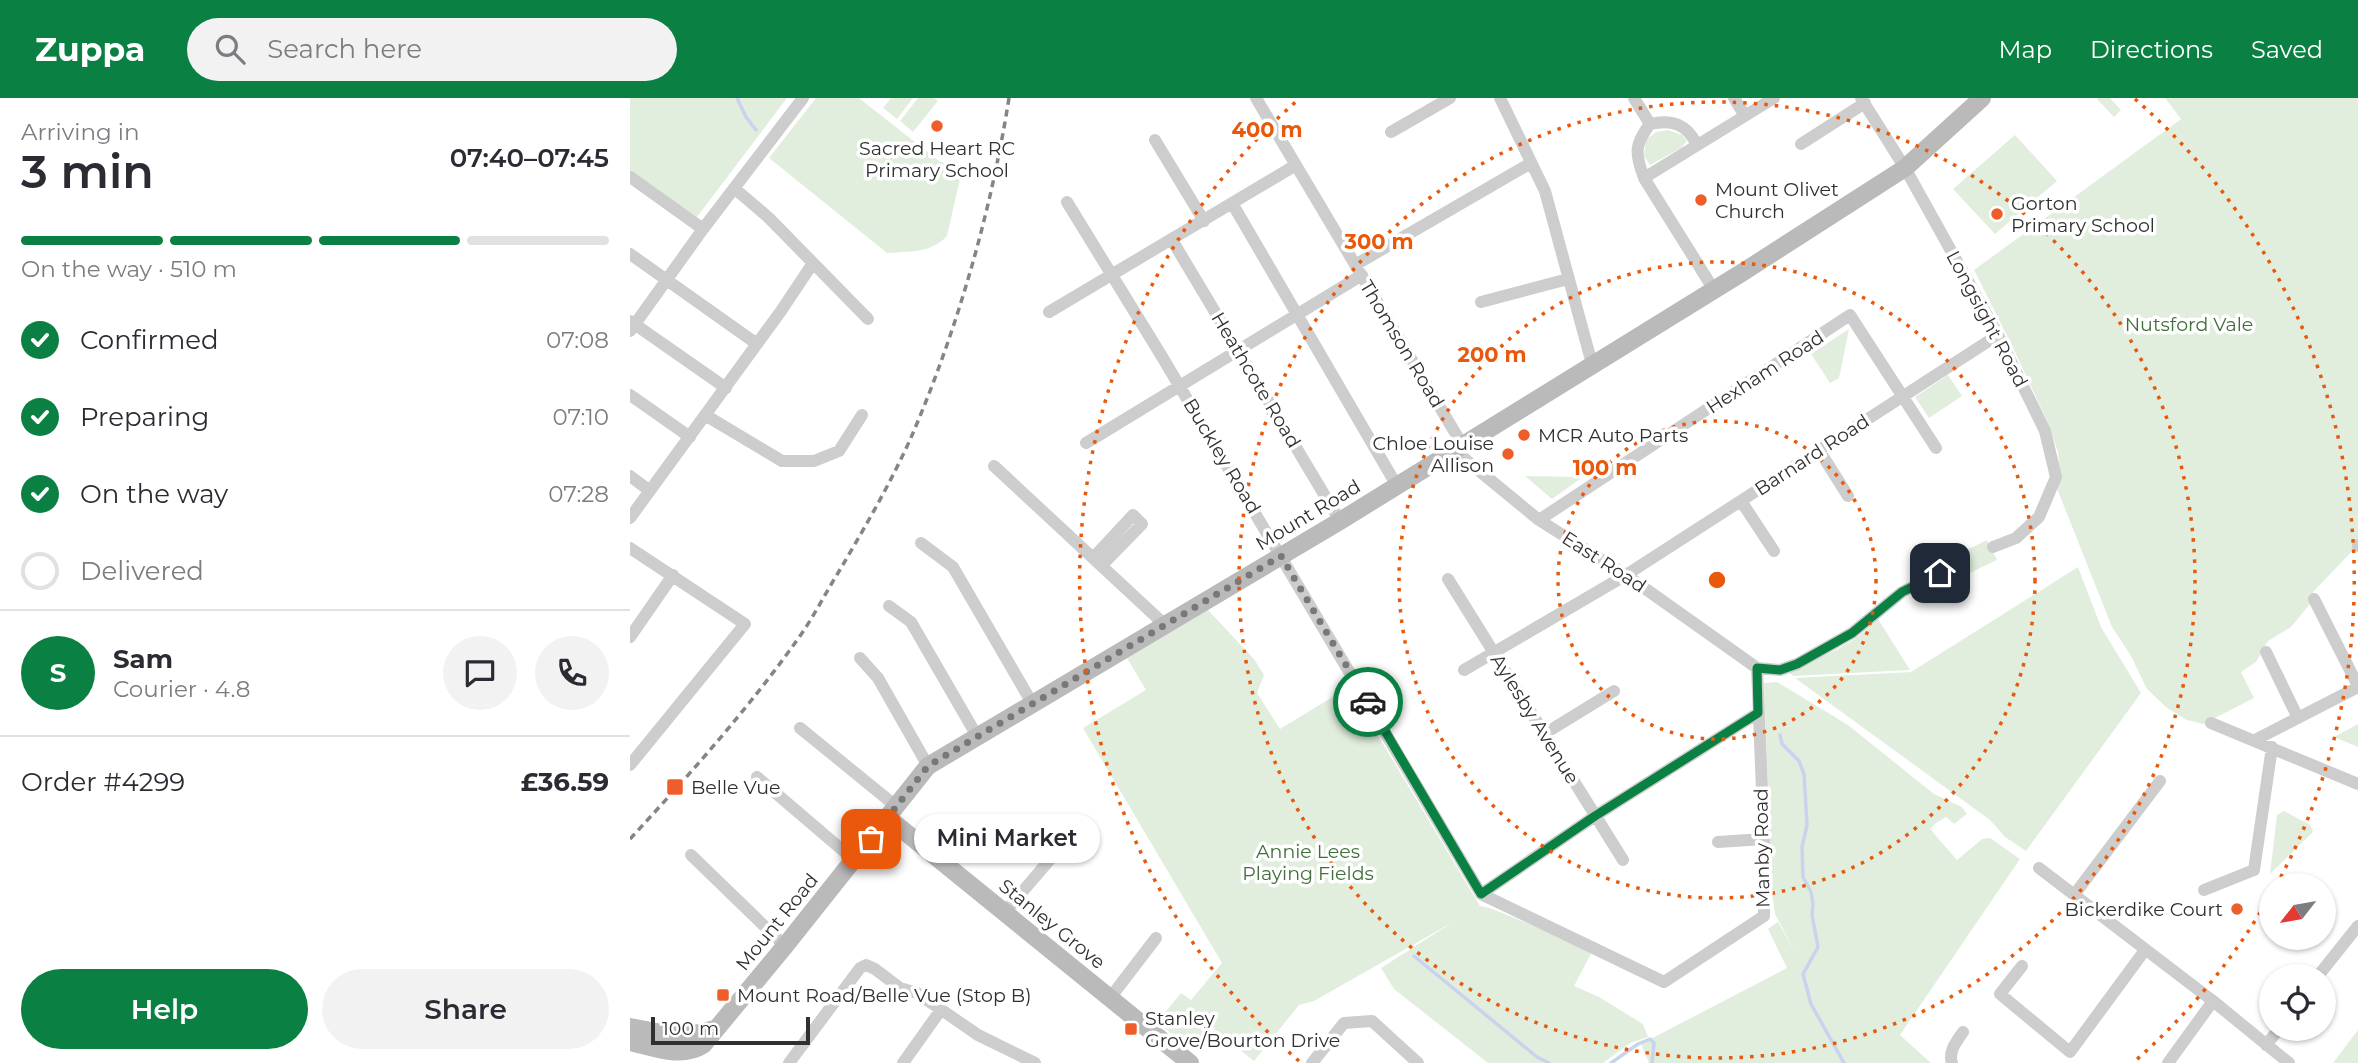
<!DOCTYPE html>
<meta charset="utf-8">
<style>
body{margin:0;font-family:Montserrat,sans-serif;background:#f2f2f3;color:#2b2b33;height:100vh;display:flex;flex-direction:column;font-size:26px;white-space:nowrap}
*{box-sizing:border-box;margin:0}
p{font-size:23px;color:#7c7c81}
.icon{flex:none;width:38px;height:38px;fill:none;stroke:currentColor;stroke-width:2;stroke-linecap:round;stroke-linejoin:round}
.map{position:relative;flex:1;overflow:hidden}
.panel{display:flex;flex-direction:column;background:#fff;width:630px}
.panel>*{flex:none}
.needle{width:46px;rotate:239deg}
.buttons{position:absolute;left:1629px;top:775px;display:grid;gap:14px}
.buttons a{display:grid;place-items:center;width:77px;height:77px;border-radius:50%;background:#fff;box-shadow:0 2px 5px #0004;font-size:35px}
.scale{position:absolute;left:21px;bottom:18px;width:159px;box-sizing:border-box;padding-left:7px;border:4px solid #303030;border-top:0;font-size:19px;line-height:24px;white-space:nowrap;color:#303030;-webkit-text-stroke:5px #fff;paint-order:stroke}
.pin{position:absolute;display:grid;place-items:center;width:60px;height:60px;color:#fff;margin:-30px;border-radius:14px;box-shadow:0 4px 10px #0006}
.courier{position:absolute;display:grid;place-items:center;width:70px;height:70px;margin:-35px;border:5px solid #0b8043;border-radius:50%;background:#fff;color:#222;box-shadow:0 2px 9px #0007}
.bubble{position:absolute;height:49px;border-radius:24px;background:#fff;box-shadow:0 2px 5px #0004;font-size:23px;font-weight:600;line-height:49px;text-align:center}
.head em{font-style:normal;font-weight:600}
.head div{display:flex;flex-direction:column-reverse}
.head{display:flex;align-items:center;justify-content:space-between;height:119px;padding:0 21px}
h1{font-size:46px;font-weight:600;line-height:52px}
.bar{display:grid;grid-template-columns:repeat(4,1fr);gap:10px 7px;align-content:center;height:84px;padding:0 21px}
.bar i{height:9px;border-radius:5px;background:#e1e1e2}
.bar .active{background:#0b8043}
.bar p{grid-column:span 4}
.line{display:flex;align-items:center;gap:18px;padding:0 21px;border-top:2px solid #e1e1e2}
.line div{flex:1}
.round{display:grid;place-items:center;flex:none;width:74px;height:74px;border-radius:37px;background:#f2f2f3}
ol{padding:0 21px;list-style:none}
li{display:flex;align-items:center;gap:21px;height:77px}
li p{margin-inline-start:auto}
li .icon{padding:7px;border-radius:50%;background:#0b8043;color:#fff;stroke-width:4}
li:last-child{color:#7c7c81}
li i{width:38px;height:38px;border:4px solid #e1e1e2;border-radius:50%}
.cta{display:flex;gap:14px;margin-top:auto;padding:14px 21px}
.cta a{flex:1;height:80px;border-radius:42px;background:#0b8043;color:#fff;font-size:28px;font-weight:600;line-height:80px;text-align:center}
.cta a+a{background:#f2f2f3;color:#2b2b33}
header{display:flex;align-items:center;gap:42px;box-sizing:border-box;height:98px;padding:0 35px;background:#0b8043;color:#fff}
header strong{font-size:33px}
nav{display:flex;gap:38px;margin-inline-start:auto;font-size:24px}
.search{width:490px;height:63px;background:#f2f2f3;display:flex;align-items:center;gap:18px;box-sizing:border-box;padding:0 24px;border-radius:38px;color:#7c7c81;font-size:26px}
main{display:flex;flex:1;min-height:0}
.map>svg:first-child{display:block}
.green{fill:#e1eede}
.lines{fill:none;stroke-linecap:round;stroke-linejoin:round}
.stream{stroke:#c9d3ee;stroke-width:3.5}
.street{stroke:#cdcdcd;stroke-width:12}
.secondary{stroke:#bababa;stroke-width:18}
.rail{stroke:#858585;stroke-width:3.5;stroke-dasharray:7 5;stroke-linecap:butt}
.done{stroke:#787878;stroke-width:7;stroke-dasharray:0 12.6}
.route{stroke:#0b8043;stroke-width:9}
.ring{fill:none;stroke:#e8590c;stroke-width:3.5;stroke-dasharray:3.5 7}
.poi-dot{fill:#ef5e2a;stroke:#fff;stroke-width:2.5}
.labels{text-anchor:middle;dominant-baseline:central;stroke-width:7;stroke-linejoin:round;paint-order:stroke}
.poi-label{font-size:19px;fill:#303030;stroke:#fff;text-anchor:start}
.street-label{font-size:19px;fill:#303030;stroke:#fff}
.park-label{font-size:19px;fill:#416f3a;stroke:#fff}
.centre{fill:#e8590c;stroke:#fff;stroke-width:3.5}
.ring-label{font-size:21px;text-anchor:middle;font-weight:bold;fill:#e8590c;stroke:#fff;stroke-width:7;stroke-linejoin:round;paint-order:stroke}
</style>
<header>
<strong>Zuppa</strong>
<div class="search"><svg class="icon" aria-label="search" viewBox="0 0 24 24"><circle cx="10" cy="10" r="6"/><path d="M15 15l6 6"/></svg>Search here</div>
<nav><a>Map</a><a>Directions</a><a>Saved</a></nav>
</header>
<main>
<section class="panel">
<div class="head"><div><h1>3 min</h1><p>Arriving in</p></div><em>07:40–07:45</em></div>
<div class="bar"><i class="active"></i><i class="active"></i><i class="active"></i><i></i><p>On the way · 510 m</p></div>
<ol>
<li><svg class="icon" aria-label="check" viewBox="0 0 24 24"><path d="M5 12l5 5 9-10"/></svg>Confirmed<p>07:08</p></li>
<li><svg class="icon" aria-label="check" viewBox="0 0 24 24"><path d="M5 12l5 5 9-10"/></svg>Preparing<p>07:10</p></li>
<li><svg class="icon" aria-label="check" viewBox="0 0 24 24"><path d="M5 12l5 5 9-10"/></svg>On the way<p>07:28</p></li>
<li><i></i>Delivered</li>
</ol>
<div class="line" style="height:126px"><b class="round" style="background:#0b8043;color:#fff">S</b><div><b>Sam</b><p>Courier · 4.8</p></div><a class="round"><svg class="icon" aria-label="chat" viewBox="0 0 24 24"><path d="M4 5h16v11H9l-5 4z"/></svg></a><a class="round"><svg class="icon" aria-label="phone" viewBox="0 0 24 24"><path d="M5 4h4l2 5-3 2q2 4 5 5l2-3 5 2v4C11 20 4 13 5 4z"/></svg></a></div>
<div class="line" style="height:91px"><div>Order #4299</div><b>£36.59</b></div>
<div class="cta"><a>Help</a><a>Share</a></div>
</section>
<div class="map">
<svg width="1728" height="965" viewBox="0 0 1728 965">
<rect width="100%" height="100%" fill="#fff"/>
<!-- green -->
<path class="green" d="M0,0H157L67,119L0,73Z
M186,0H229L309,63L332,72L317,138C299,156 281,153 257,155L139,60Z
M261,0H283L267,21L253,10Z
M288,0H304L308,3L283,34L270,23Z
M1469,0H1480L1491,12L1484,19L1467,1Z
M1535,0H1728V441L1726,443L1728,447L1683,494L1684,501L1661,529L1638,543L1626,564L1611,574L1624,600L1573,626L1557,622L1537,610L1517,591L1501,558L1482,529L1426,388L1430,373L1428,354L1418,325L1386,256L1344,172L1551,21Z
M1038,32L1052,37L1057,43L1051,50L1020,67L1014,58L1016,42L1026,34Z
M1385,37L1427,83L1365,136L1323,91Z
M1219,231L1209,280L1200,285L1181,256Z
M1318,277L1332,298L1299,320L1285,299Z
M895,378L953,379L922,401Z
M1357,442L1367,462L1331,479L1322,459Z
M1448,469L1471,529L1511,595L1396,753L1375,739L1360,722L1165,580L1281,574Z
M578,512L624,561L634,577L627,595L650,631L719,589L850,808L860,810L963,852L944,888L969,899L1013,926L1018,939L1000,945L973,965H858L764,891L751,870L823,824L684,903L669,907L624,963L580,928L561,951L527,924L551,895L561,902L592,865L453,630L516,592L497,560Z
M1248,521L1280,572L1163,578L1157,572C1191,560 1223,548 1248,521Z
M1147,584L1218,627L1304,696L1332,709L1337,716L1324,726L1316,719L1306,725L1300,731L1327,762L1352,741L1360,740L1390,761L1270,937L1301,965H1019L1011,946L1157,870L1138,831L1148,824L1166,856L1145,816L1142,796L1134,585Z
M1728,626V649L1704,639Z
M1654,713L1680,727L1683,734L1640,776L1647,717Z
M1728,932V965H1703Z"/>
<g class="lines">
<!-- stream -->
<path class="stream" d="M107,0L116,19L126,32
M1150,637L1152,646L1169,663L1174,676L1177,727L1172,749L1173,779L1181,794L1183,806L1182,817L1188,849L1173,876L1181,906L1214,965
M784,858L907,959L919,965
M981,965L1008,946L1020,941L1024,945L1022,965"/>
<!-- street -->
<path class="street" d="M626,0L833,348
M870,0L915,93L962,266
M1004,0L1020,26C1004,47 1005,56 1014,80L1084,192
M1104,0L1115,18
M1231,0L1275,70L1368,237L1415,333L1426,379L1409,419L1386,440L1363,449
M1020,26C1042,21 1057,26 1067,47
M761,34L820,0
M525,42L574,123
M1171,46L1235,5
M0,79L73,131
M1014,80L1144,0
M104,90L139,120L238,221
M437,104L531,257L851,796
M602,105L767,388
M542,142L710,423
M0,156L127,246
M725,167L901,65
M851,204L938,181
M419,214L666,67
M0,223L96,290
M0,233L73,131L173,0
M0,297L60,339
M75,317L152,363H184L209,353L232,317
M456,345L732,177
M1189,352L1218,398
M825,353L909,422L996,477L1127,570
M364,368L534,526
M0,378L20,393
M1111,403L1144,453
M0,420L151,213L183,165
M909,422L1220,217L1306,350
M291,445L323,469L402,605
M1728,447V448
M0,450L115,526L0,667
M463,460L503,417L512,426L471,468
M818,481L993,762
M1684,501L1728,588
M259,508L281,524L347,638
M0,539L43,477
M1636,554L1668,620
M230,560L248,580L298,668
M1127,570L1150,572L1167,566L1222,535L1272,494L1324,468
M834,572L996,477L1368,237
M1581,625L1728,686
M170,630L267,709
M914,636L984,593
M1625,642L1728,589
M127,679L224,762
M1088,744L1134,741
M61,757L155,848
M1409,770L1583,903L1659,965
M1574,792L1624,772L1642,649
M851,796L1034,884L1134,818V741L1127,570
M851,796L965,718L1128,615
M1444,797L1530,683
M375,814L440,738
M1392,868L1370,896L1440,954L1515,852
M1688,878L1728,828
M480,900L526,840
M1636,947L1649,931
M159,965L230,870L236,867L245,871L270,890L287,895L348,937L405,965
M273,965L310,913
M682,965L714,925L742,923L788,965
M1322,965C1318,953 1327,943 1333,934
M1538,965L1583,903"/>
<!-- secondary -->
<path class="secondary" d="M258,720L560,965
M0,929L53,939L85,931
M0,944C23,949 51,961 73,947L155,848L298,668L710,423L1113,174L1275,70L1352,0"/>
<!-- rail -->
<path class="rail" d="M0,741C60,676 119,610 170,538C184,518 195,496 208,475C234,431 263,381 283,335C328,229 361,114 379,0"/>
</g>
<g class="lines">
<!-- done -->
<path class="done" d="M241,741L298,668L651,458L738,604"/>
<!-- route -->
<path class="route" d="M738,604L851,796L965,718L1128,615L1127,570L1150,572L1167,566L1222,535L1272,494L1310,475"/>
</g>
<!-- distance rings -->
<g class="ring">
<circle cx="1087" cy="482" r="159"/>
<circle cx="1087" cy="482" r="318"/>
<circle cx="1087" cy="482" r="478"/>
<path d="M1641 796A637 637 0 0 1 1505 963M669 963A637 637 0 0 1 669 1M1505 1A637 637 0 0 1 1647 786"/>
</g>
<!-- markers -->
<g class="poi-dot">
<circle cx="307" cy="28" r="7"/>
<circle cx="1071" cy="102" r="7"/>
<circle cx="1367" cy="116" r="7"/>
<circle cx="894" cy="337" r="7"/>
<circle cx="878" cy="356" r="7"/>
<rect x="36" y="680" width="18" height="18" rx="3.5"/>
<circle cx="1607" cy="811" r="7"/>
<rect x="86" y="890" width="14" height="14" rx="3.5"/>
<rect x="494" y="924" width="14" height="14" rx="3.5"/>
</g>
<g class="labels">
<!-- poi labels -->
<g class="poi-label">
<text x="307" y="50" text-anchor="middle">Sacred Heart RC<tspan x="307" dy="22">Primary School</tspan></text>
<text x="1085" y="91">Mount Olivet<tspan x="1085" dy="22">Church</tspan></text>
<text x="1381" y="105">Gorton<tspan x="1381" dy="22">Primary School</tspan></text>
<text x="908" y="337">MCR Auto Parts</text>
<text x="864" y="345" text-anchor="end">Chloe Louise<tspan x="864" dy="22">Allison</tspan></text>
<text x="61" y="689">Belle Vue</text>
<text x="1593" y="811" text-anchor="end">Bickerdike Court</text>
<text x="107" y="897">Mount Road/Belle Vue (Stop B)</text>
<text x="515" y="920">Stanley<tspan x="515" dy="22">Grove/Bourton Drive</tspan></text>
</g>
<!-- street labels -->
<g class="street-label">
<text transform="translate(1357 221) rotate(62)">Longsight Road</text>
<text transform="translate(772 246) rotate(59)">Thomson Road</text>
<text transform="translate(1135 274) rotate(-33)">Hexham Road</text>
<text transform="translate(626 282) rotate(59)">Heathcote Road</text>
<text transform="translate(1182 357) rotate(-33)">Barnard Road</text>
<text transform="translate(592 358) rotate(59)">Buckley Road</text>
<text transform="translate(678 417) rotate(-31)">Mount Road</text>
<text transform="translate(974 464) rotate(33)">East Road</text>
<text transform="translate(905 621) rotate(58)">Aylesby Avenue</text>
<text transform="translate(1132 750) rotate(-91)">Manby Road</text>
<text transform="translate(147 824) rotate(-51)">Mount Road</text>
<text transform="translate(422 826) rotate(39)">Stanley Grove</text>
</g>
<!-- park labels -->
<g class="park-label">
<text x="1559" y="226">Nutsford Vale</text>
<text x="678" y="753">Annie Lees<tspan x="678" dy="22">Playing Fields</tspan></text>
</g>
</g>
<circle cx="1087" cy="482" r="10" class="centre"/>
<g class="ring-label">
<text x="637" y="39">400 m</text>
<text x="749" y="151">300 m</text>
<text x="862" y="264">200 m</text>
<text x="975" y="377">100 m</text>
</g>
</svg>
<div class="buttons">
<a><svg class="needle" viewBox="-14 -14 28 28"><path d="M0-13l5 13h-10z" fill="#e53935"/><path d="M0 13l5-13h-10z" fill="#7c7c81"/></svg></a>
<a><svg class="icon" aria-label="locate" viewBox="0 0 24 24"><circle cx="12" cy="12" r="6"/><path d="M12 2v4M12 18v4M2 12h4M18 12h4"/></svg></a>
</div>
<div class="scale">100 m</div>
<div class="pin" style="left:241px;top:741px;background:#ea580c"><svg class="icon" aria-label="bag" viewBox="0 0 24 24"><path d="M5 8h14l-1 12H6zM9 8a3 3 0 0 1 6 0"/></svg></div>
<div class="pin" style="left:1310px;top:475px;background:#1f2937"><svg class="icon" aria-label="home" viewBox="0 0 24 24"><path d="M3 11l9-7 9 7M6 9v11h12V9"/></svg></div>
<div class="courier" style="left:738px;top:604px"><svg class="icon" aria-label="car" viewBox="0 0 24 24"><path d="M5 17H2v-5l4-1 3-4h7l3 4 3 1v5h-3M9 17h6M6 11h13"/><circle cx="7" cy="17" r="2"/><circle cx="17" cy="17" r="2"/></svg></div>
<div class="bubble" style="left:284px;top:716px;width:186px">Mini Market</div>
</div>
</main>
